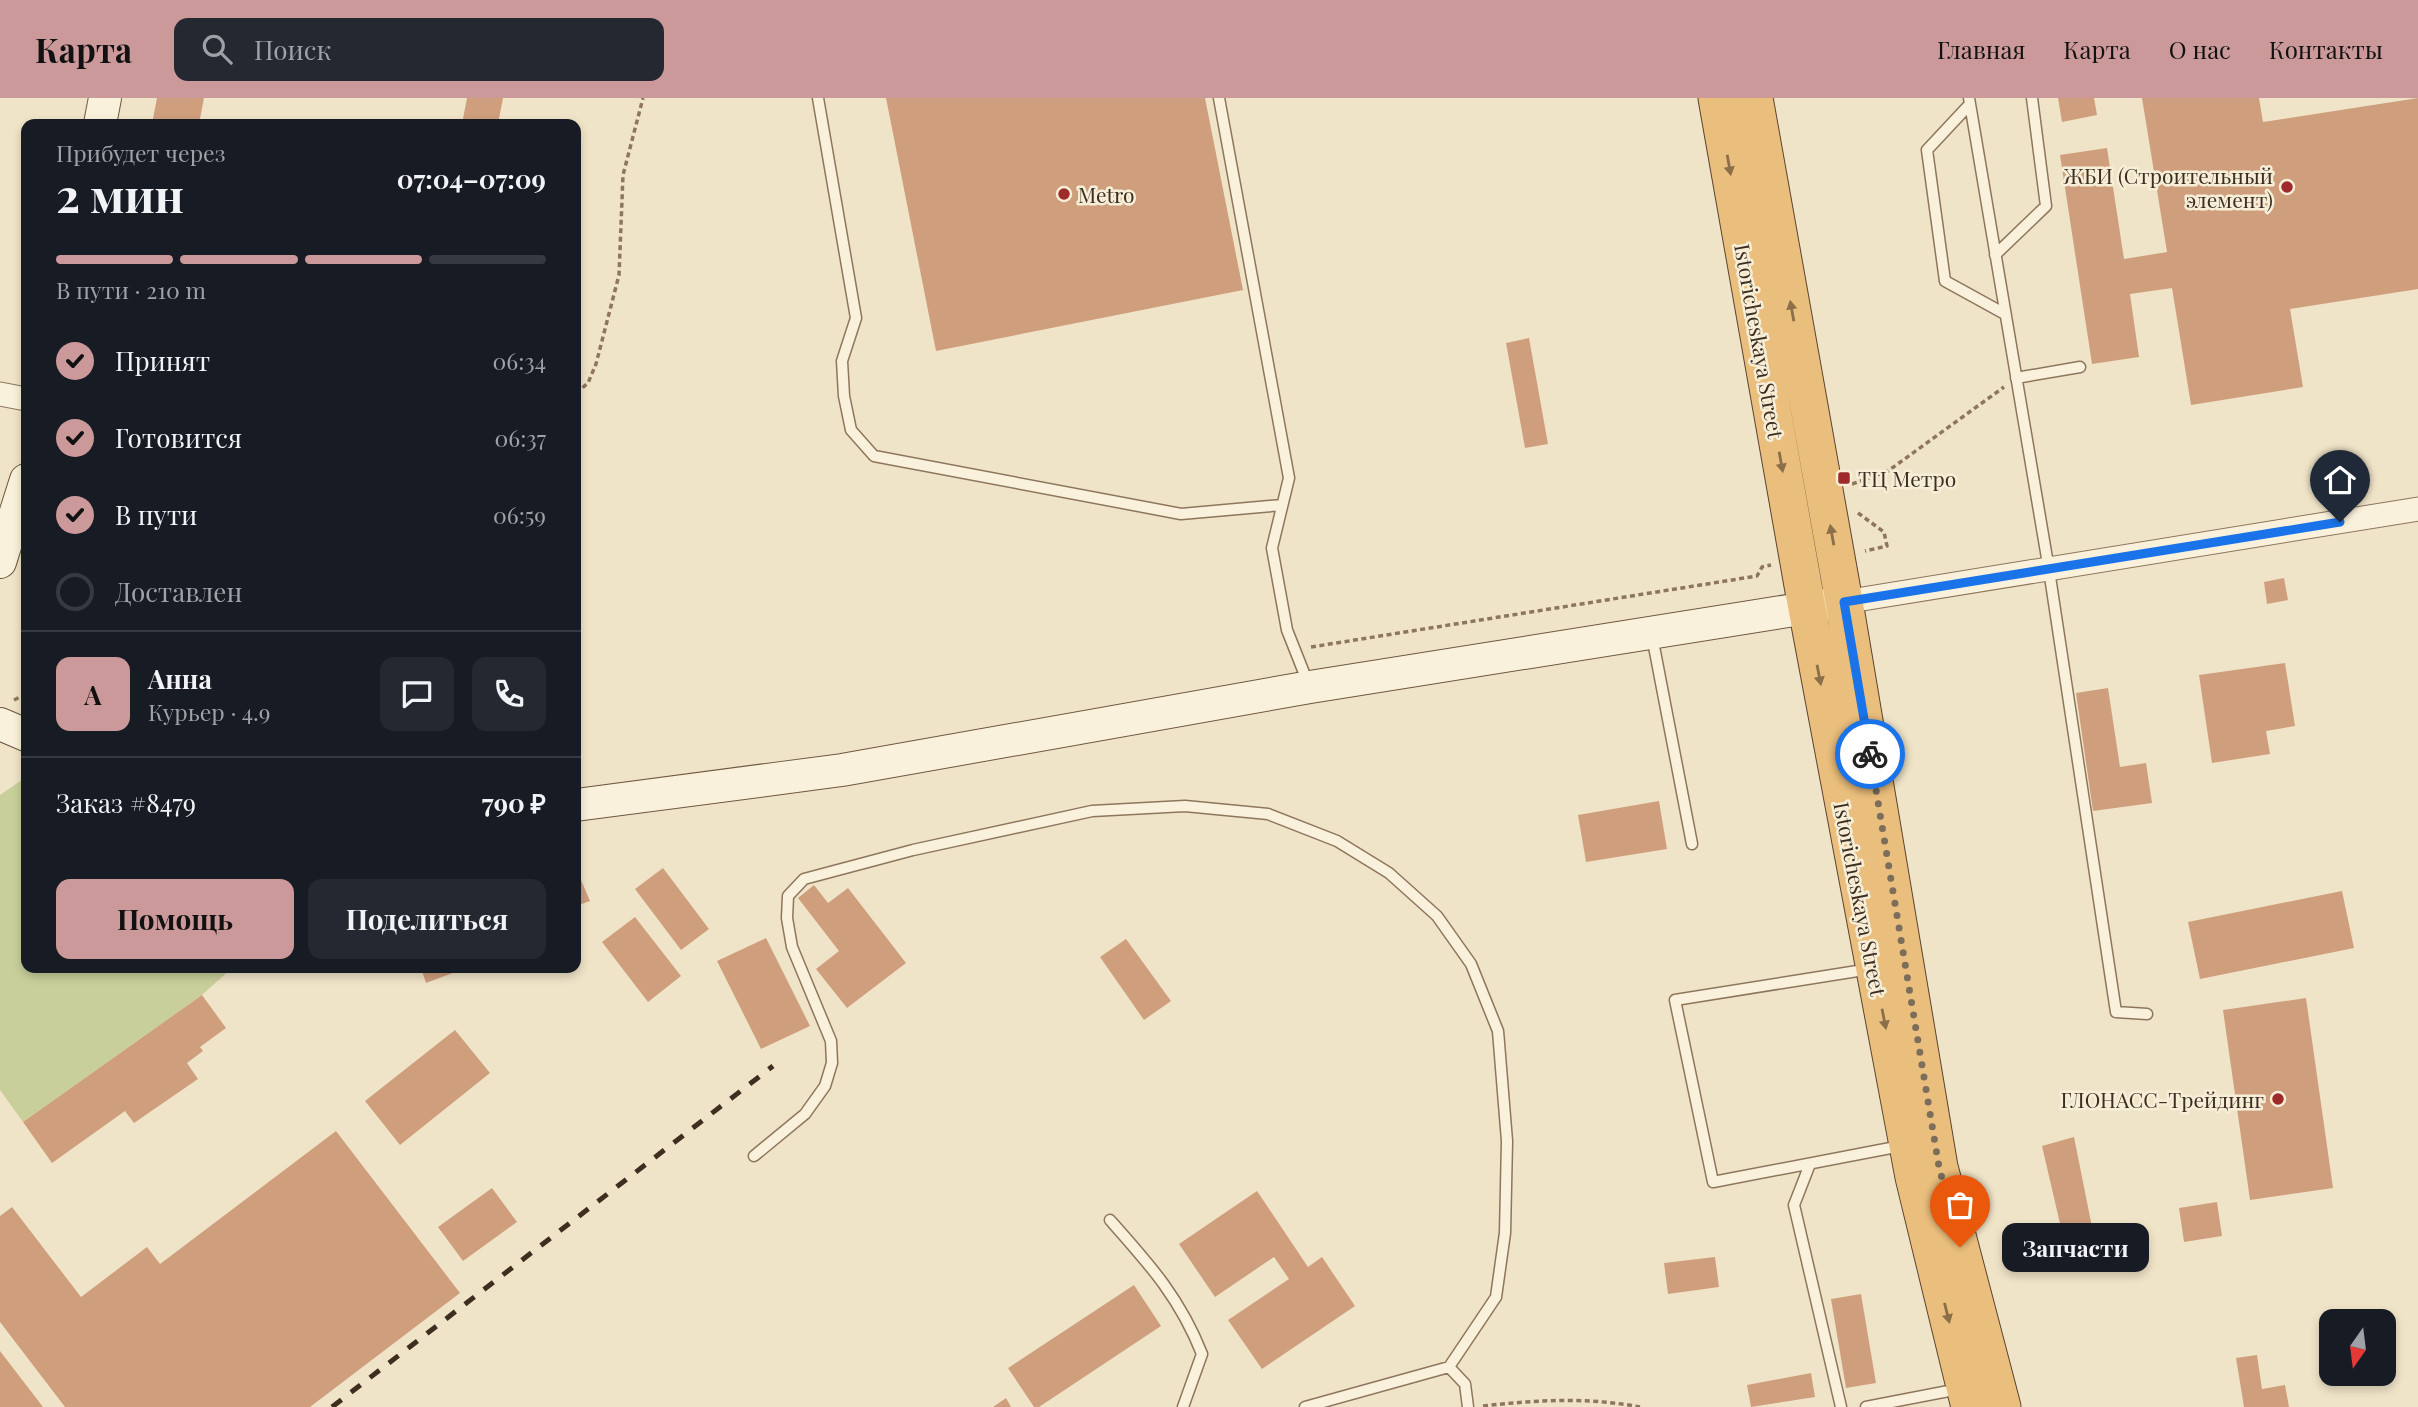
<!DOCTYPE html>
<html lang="ru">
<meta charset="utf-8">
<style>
body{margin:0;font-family:"Playfair Display",serif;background:#242831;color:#f1f3f6;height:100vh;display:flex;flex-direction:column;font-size:26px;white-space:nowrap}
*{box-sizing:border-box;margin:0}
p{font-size:23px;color:#9ea1a6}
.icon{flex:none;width:38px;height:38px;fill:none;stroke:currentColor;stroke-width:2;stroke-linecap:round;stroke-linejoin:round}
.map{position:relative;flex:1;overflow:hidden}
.side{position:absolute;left:21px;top:21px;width:560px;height:854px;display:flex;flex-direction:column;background:#171b24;border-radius:14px;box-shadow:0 4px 10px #0003}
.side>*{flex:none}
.needle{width:46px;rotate:194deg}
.controls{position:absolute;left:2319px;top:1211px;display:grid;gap:14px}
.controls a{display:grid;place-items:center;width:77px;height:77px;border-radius:14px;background:#171b24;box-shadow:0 4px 10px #0003;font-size:35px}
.pin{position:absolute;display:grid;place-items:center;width:60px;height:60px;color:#fff;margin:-72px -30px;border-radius:50% 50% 50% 0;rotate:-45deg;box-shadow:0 0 7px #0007}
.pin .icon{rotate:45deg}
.courier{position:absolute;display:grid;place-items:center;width:70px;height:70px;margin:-35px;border:5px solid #1a73e8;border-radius:50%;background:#fff;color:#222;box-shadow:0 2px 9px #0007}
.bubble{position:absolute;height:49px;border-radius:14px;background:#171b24;box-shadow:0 4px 10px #0003;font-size:23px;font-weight:700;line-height:49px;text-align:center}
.headline em{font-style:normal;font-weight:700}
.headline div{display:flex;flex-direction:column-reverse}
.headline{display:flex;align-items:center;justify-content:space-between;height:119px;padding:0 35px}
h1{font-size:46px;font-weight:700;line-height:52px}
.bar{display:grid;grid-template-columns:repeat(4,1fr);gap:10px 7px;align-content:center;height:84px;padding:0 35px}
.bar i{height:9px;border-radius:5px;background:#363941}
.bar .selected{background:#cc999b}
.bar p{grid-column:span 4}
.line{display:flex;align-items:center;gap:18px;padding:0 35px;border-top:2px solid #363941}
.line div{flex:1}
.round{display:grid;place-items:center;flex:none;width:74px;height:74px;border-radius:14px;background:#242831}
ol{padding:0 35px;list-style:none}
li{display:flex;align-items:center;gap:21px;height:77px}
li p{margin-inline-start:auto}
li .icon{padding:7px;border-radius:50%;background:#cc999b;color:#111;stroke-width:4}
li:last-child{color:#9ea1a6}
li i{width:38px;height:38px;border:4px solid #363941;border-radius:50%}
.cta{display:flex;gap:14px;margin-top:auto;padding:14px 35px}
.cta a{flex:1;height:80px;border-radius:14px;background:#cc999b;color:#111;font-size:28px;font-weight:700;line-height:80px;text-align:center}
.cta a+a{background:#242831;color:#f1f3f6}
header{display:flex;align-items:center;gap:42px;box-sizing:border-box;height:98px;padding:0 35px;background:#cc999b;color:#111}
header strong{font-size:33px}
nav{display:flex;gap:38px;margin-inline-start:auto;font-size:24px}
.search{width:490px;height:63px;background:#242831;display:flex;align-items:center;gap:18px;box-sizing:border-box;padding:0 24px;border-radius:14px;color:#9ea1a6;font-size:26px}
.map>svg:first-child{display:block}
.green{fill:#c9cf9b}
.building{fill:#cf9f7d}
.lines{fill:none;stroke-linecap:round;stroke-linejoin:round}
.service-casing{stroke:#8d765c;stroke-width:13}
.minor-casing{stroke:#8d765c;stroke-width:25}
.secondary-casing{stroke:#6f573f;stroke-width:34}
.trunk-casing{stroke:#5b4430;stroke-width:39}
.path{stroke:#8d765c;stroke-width:3.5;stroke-dasharray:5 3.5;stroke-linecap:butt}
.service{stroke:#faf1dc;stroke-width:10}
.minor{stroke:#faf1dc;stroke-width:23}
.secondary{stroke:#faf1dc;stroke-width:32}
.trunk{stroke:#eabe7c;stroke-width:37}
.rail{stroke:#3d2e20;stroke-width:5;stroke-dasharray:12 12;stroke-linecap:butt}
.oneway{fill:#8b6f49}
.done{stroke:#7c6e5b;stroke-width:7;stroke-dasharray:0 12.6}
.route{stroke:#1a73e8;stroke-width:9}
.poi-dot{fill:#9e2a2b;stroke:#f7eed8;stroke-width:2.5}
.labels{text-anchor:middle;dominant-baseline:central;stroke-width:5;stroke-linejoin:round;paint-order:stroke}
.poi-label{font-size:21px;fill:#3d2e20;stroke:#f7eed8;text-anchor:end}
.street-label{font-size:21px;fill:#3d2e20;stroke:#f7eed8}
</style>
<header>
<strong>Карта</strong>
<div class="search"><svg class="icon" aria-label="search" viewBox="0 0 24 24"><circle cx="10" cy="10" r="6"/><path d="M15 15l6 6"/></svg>Поиск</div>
<nav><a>Главная</a><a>Карта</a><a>О нас</a><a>Контакты</a></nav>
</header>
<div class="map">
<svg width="2418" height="1309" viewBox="0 0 2418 1309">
<rect width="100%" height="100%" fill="#f0e4c8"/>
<!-- green -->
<path class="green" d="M26,679V870H232L202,897L23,1024L0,992V697Z"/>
<!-- building -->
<path class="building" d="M157,0H204L199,26H152Z
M467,0H503L498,26H462Z
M886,0H1205L1243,192L936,253Z
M2058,0H2094L2097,17L2062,24Z
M2142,0H2259L2263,24L2418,0V191L2290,211L2303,289L2191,307L2172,190L2130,196L2139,259L2092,266L2060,57L2107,50L2124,161L2167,154Z
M1529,240L1548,346L1525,350L1506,245Z
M2284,480L2288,502L2267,506L2264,484Z
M2285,565L2295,628L2266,633L2270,656L2212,665L2199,577Z
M2108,590L2120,669L2146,665L2152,705L2093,713L2076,595Z
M1659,703L1667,751L1586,764L1578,717Z
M663,770L709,831L681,852L635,791Z
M581,782L590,803L576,808V784Z
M814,787L828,805L848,790L906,865L847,910L816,871L839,853L798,800Z
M2342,793L2354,850L2200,881L2188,824Z
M635,819L681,878L648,904L602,844Z
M766,840L810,928L761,951L717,863Z
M1126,841L1171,903L1144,922L1100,859Z
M421,870H466L426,885Z
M202,897L226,930L200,949L203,953L187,965L198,981L134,1025L125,1013L52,1065L23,1024Z
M2306,900L2333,1090L2250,1102L2223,912Z
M455,932L490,975L400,1047L365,1003Z
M336,1033L460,1195L310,1309H65L0,1224V1118L12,1109L81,1199L147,1149L160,1166Z
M2074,1039L2099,1164L2071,1173L2042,1048Z
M492,1090L517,1124L463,1163L438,1129Z
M1257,1093L1308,1169L1322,1159L1355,1208L1262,1271L1228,1222L1289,1181L1274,1159L1215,1199L1179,1146Z
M2217,1104L2222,1138L2184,1144L2179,1110Z
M1715,1159L1719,1189L1668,1196L1664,1165Z
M1134,1187L1161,1228L1039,1309H1034L1008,1270Z
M1861,1196L1876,1285L1846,1290L1831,1201Z
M0,1253L43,1309H0Z
M2257,1257L2262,1291L2285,1287L2289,1309H2244L2236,1260Z
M1811,1275L1815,1299L1751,1309L1747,1287Z
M1006,1300L1011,1309H993Z"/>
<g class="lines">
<!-- service casing -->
<g class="service-casing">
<path id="service" d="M818,0L856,220L842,263L844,298L851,332L874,358L1181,416L1282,407
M1219,0L1289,380L1272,450L1287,532L1308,585
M1969,0L2049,472L2116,914L2147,916
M1970,6L1927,52L1945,183L2005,216
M1995,157L2046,108L2032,0
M2016,280L2080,269
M1652,538L1692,746
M1870,871L1675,902L1713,1084L1901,1048
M754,1058L805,1016L825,988L832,965L831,943L792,849L787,820L788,798L804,781L913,752L1092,713L1185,708L1268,716L1337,743L1389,775L1437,818L1471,866L1498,933L1507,1043L1505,1135L1496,1199L1449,1269L1305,1309
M1810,1066L1794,1107L1841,1309
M1110,1122C1150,1167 1180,1200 1202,1256L1183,1309
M1449,1269L1465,1286L1468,1309
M1866,1309L1959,1291"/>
</g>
<!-- minor casing -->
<g class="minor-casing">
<path id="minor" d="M0,296L26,301
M1844,504L2418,411"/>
</g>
<!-- secondary casing -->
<g class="secondary-casing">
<path id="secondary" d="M100,26L105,0
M0,464L26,382
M0,626L26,637
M576,707L842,672L1310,589L1832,506"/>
</g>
<!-- trunk casing -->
<g class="trunk-casing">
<path id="trunk" d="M1717,0L1807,510L1914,1079L1970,1309
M1754,0L1844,504L1939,1069L2002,1309"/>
</g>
<!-- path -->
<path class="path" d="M576,295L588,285L596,266L619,177L623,77L643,0
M1852,386L1888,373L2004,289
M1858,415L1884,434L1887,448L1865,453
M1311,549L1757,478L1762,469L1771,467
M14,602L26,596
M1483,1308C1536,1302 1587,1299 1640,1309"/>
<!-- service -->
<use href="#service" class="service"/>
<!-- minor -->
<use href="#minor" class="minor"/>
<!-- secondary -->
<use href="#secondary" class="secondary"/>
<!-- trunk -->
<use href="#trunk" class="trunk"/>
<!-- rail -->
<path class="rail" d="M332,1309L773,968"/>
</g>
<!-- one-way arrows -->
<defs><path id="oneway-solid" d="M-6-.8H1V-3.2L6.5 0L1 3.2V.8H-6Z" transform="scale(1.75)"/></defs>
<g class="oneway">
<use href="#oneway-solid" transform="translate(1729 67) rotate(80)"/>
<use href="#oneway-solid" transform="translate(1792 213) rotate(-100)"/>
<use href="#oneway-solid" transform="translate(1781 364) rotate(80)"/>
<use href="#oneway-solid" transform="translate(1832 437) rotate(-100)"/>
<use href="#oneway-solid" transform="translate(1819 577) rotate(79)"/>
<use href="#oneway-solid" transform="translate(1884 921) rotate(79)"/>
<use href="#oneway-solid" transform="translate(1947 1215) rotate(76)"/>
</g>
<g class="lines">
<!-- done -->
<path class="done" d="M1870,656L1939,1069L1960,1149"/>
<!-- route -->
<path class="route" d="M1870,656L1844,504L2340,424"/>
</g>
<!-- markers -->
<g class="poi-dot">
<circle cx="2287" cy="89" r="7"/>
<circle cx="1064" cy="96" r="7"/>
<rect x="1837" y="373" width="14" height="14" rx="3.5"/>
<circle cx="2278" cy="1001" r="7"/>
</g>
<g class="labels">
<!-- poi labels -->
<g class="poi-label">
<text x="2273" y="77">ЖБИ (Строительный<tspan x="2273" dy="24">элемент)</tspan></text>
<text x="1078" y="96" text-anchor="start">Metro</text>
<text x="1858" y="380" text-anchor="start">ТЦ Метро</text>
<text x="2264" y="1001">ГЛОНАСС-Трейдинг</text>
</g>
<!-- street labels -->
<g class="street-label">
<text transform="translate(1760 243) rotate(80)">Istoricheskaya Street</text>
<text transform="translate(1861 801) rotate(79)">Istoricheskaya Street</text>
</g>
</g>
</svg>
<div class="controls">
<a><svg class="needle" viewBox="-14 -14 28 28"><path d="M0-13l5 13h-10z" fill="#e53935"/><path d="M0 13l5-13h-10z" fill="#9ea1a6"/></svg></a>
</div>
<div class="pin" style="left:1960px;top:1149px;background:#ea580c"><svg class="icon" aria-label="bag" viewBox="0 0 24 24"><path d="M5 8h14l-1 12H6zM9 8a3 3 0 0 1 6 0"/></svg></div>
<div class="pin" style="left:2340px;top:424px;background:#1f2937"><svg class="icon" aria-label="home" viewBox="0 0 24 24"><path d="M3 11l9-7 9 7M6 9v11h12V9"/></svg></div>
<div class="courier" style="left:1870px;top:656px"><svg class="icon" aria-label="bike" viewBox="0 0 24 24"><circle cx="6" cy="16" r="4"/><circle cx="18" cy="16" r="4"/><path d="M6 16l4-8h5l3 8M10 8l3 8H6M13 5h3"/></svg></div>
<div class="bubble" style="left:2002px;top:1125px;width:147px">Запчасти</div>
<section class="side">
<div class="headline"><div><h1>2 мин</h1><p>Прибудет через</p></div><em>07:04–07:09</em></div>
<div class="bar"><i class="selected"></i><i class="selected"></i><i class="selected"></i><i></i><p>В пути · 210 m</p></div>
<ol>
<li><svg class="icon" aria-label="check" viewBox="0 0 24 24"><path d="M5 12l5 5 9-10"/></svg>Принят<p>06:34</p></li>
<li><svg class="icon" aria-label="check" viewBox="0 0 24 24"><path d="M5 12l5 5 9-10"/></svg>Готовится<p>06:37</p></li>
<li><svg class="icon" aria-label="check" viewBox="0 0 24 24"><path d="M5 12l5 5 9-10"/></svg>В пути<p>06:59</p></li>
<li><i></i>Доставлен</li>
</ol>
<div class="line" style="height:126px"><b class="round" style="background:#cc999b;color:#111">А</b><div><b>Анна</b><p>Курьер · 4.9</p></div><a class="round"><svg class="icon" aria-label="chat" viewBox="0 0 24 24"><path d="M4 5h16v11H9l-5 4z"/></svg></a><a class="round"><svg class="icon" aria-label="phone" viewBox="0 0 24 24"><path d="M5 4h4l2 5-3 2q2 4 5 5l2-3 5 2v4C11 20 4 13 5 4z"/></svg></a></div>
<div class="line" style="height:91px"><div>Заказ #8479</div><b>790 ₽</b></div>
<div class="cta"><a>Помощь</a><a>Поделиться</a></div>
</section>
</div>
